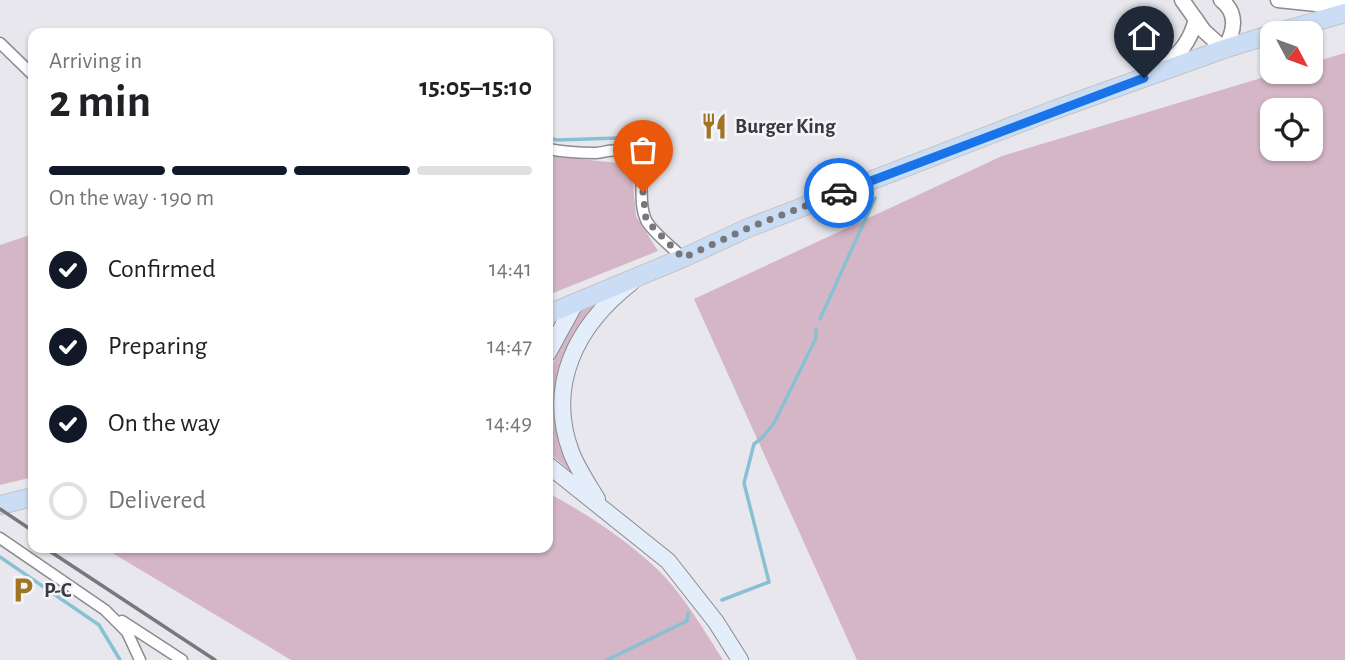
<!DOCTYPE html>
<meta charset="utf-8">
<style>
body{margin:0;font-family:"Alegreya Sans",sans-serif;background:#f2f2f2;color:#202124;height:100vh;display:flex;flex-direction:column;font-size:26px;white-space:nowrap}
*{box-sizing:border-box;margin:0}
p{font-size:23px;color:#757577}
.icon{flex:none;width:38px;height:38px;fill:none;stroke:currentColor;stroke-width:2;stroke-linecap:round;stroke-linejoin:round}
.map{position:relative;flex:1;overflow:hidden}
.details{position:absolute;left:28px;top:28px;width:525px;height:525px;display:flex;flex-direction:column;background:#fff;border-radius:14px;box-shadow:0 2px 5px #0004}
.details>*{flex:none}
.needle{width:46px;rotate:131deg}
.fabs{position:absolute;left:1260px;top:21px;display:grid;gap:14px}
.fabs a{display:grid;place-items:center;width:63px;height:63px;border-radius:14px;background:#fff;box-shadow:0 2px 5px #0004;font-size:35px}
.pin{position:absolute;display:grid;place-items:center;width:60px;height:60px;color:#fff;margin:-72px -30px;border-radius:50% 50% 50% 0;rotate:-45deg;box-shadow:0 0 7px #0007}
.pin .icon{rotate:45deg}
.courier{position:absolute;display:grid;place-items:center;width:70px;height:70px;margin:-35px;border:5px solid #1a73e8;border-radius:50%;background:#fff;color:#222;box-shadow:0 2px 9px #0007}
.headline em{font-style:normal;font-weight:600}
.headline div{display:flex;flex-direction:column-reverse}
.headline{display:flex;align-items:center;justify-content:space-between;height:119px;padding:0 21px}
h1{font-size:46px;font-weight:600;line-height:52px}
.bar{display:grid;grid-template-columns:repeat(4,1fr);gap:10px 7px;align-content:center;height:84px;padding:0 21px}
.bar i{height:9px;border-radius:5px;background:#e0e0e0}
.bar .on{background:#111827}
.bar p{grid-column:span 4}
ol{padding:0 21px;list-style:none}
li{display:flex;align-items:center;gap:21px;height:77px}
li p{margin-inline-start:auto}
li .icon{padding:7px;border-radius:50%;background:#111827;color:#fff;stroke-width:4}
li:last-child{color:#757577}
li i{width:38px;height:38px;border:4px solid #e0e0e0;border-radius:50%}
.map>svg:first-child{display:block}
.green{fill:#d5b6c6;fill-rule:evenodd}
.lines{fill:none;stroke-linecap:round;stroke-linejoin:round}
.stream{stroke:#89c1d3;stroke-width:3.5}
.minor-casing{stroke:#8b8b90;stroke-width:13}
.tertiary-casing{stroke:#8b8b90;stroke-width:17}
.secondary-casing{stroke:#8b8b90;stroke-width:18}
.primary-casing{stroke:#c4c4c4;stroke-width:20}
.minor{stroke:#fff;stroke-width:10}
.tertiary{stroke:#fff;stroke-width:14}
.secondary{stroke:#e4eefa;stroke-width:16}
.primary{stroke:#caddf4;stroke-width:18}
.rail{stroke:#78787c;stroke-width:3.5}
.done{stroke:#77777a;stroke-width:7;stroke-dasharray:0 12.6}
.route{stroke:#1a73e8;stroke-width:9}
.labels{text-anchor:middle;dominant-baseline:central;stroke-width:5;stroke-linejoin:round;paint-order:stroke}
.poi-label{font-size:21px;font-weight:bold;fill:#3a3a3c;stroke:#f4f5fa;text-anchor:start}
</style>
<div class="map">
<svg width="1345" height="660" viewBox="0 0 1345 660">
<rect width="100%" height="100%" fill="#e7e7ed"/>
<!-- green -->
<path class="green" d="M1345,53V660H857L694,299L1002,156L1281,72H1311V63ZM1272,110H1311V149H1272Z
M548,156L619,163L632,173L636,216L658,251L548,295Z
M33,234V477L0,485V245Z
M596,305L565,354L576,476L553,456L548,426V380L559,347L581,310Z
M548,493C586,513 623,538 655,567C681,591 704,630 723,660H291L104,548H548Z"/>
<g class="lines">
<!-- stream -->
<path class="stream" d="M548,138L557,140L649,137
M820,319L875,198
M0,557L99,625L120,660
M722,600L769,582L744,483L754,444L763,437L774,423L816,338V329
M607,660L687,621L688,613"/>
<!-- minor casing -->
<g class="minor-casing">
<path id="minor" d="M0,43L33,75
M548,149C564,152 580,153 596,153C603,153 610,149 617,151C655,162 634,195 646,220C651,231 673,248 683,258
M0,538L105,610L127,632L140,660
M122,621L182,660"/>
</g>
<!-- tertiary casing -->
<g class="tertiary-casing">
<path id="tertiary" d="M1182,0L1204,31L1224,49C1234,33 1239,13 1221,0
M1278,0L1345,7
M1161,67C1180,54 1190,42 1196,19"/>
</g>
<!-- secondary casing -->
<g class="secondary-casing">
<path id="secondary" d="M548,353L576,302
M548,465L668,561L716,622L740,660
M597,499C588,484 577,468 571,452C546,384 577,325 631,283"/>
</g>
<!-- primary casing -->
<g class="primary-casing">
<path id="primary" d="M1276,33L1345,13
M548,314L683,258L748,228L1054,110L1224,49L1272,34
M0,505L33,497"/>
</g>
<!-- minor -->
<use href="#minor" class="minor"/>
<!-- tertiary -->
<use href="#tertiary" class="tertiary"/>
<!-- secondary -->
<use href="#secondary" class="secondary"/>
<!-- primary -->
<use href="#primary" class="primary"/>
<!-- rail -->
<path class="rail" d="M0,509L33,531
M45,548L215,660"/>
</g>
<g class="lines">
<!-- done -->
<path class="done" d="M643,192L646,220L683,258L748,228L839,193"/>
<!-- route -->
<path class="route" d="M839,193L1144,78"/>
</g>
<!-- icons -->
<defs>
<g id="restaurant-bare" transform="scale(2.1)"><path d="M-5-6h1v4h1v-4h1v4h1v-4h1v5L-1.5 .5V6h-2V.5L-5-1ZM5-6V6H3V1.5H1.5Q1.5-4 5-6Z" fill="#9f7524" stroke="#f4f5fa" stroke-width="2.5" paint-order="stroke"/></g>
<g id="parking-bare" transform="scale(2.1)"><path d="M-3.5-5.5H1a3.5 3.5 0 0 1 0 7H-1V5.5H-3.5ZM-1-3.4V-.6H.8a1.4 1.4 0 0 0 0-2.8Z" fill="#9f7524" stroke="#f4f5fa" stroke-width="2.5" paint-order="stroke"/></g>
</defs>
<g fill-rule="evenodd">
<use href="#restaurant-bare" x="714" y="126"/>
<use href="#parking-bare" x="23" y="590"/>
</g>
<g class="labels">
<!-- poi labels -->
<g class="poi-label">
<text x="735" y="126">Burger King</text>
<text x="44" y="590">P-C</text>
</g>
</g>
</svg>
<div class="fabs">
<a><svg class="needle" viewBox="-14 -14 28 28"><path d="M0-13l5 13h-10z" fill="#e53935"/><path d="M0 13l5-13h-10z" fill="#757577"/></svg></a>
<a><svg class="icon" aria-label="locate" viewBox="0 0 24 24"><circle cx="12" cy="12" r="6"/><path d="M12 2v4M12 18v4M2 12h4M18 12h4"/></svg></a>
</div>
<div class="pin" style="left:643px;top:192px;background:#ea580c"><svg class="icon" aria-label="bag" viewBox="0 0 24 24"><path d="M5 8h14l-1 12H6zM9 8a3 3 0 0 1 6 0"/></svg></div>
<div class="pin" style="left:1144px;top:78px;background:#1f2937"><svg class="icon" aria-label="home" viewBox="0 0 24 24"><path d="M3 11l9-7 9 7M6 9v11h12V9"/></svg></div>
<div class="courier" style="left:839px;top:193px"><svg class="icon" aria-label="car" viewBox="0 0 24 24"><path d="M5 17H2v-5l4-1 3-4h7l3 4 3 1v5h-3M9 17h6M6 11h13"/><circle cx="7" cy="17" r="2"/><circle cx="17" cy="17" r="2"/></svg></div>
<section class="details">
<div class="headline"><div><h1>2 min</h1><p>Arriving in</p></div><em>15:05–15:10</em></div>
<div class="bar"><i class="on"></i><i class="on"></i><i class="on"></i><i></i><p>On the way · 190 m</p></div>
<ol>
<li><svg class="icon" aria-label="check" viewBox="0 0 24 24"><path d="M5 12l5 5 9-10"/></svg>Confirmed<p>14:41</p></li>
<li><svg class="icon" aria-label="check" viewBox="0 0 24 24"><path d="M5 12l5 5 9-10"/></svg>Preparing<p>14:47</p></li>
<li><svg class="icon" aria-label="check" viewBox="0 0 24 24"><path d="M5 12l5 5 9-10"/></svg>On the way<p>14:49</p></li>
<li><i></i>Delivered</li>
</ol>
</section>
</div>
